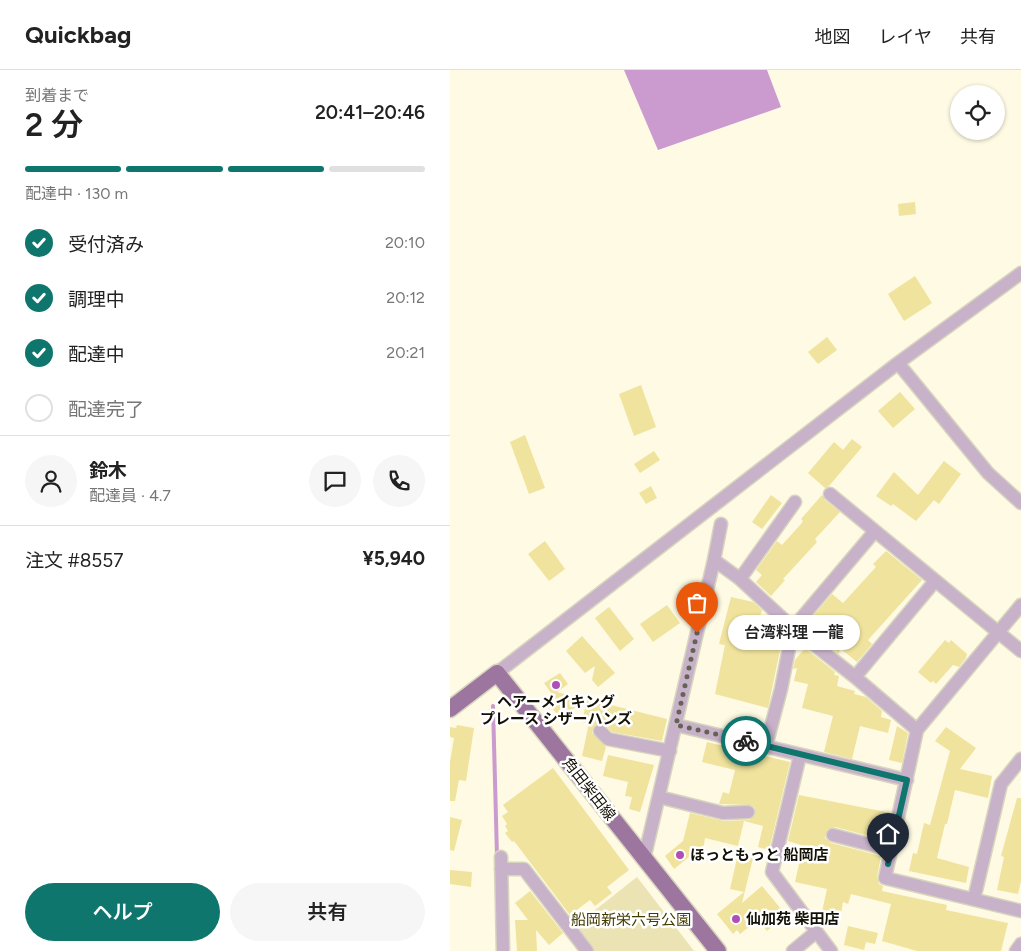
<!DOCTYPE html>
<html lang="ja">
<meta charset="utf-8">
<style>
body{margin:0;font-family:Figtree,"Noto Sans JP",sans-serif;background:#f6f6f6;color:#222;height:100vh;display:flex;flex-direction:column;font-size:19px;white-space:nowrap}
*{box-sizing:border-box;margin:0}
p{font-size:16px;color:#767676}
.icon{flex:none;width:28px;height:28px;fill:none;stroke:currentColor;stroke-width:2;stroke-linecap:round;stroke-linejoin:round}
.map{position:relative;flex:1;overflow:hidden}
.sheet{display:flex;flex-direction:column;background:#fff;width:450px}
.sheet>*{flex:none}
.controls{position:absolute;left:500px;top:15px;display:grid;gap:10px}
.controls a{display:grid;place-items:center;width:55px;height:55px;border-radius:50%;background:#fff;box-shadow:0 1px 4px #0004;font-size:25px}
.pin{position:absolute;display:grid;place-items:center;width:42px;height:42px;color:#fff;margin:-51px -21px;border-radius:50% 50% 50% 0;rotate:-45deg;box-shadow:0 0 5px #0007}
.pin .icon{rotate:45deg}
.courier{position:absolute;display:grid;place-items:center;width:50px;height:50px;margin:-25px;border:4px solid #0f766e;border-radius:50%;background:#fff;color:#222;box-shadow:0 1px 6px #0007}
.bubble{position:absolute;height:35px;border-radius:18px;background:#fff;box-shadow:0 1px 4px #0004;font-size:16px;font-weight:600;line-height:35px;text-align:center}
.headline em{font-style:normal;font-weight:600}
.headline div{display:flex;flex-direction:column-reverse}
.headline{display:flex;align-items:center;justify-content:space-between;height:85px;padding:0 25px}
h1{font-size:32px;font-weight:600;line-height:38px}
.bar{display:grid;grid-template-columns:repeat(4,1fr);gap:8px 5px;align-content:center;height:60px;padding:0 25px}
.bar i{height:6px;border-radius:4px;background:#e0e0e0}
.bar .on{background:#0f766e}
.bar p{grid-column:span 4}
.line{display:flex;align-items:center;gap:12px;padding:0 25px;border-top:1px solid #e0e0e0}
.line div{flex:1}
.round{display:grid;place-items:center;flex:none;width:52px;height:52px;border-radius:26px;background:#f6f6f6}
ol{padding:0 25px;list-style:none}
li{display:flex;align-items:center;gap:15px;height:55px}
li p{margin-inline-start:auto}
li .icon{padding:5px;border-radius:50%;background:#0f766e;color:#fff;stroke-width:4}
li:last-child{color:#767676}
li i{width:28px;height:28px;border:2px solid #e0e0e0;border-radius:50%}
.action{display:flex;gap:10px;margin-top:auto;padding:10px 25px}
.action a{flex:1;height:58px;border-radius:30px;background:#0f766e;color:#fff;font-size:20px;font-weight:600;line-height:58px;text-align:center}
.action a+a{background:#f6f6f6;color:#222}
header{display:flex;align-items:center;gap:30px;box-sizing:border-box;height:70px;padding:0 25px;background:#fff;border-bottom:1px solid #e0e0e0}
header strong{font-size:24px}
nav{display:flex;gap:28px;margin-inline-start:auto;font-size:18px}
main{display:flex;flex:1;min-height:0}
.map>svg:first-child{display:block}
.green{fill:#ebe3b4}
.water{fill:#cb9ace}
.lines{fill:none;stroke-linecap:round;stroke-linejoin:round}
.stream{stroke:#cb9ace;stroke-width:4}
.building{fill:#f0e39d}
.minor-casing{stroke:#d8d5bf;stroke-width:15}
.major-casing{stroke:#d8d5bf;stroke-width:19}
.minor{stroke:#c8b2ca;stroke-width:12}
.major{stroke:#9d76a0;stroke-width:16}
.done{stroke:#656353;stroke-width:5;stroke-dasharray:0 9}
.route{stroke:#0f766e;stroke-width:6}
.poi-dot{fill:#ae4eb7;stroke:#fff;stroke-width:2}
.labels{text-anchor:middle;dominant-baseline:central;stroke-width:5;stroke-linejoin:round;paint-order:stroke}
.poi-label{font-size:15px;font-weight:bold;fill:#131105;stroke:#fff;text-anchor:start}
.street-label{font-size:15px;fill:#131105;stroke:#fff}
.park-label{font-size:15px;fill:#433a00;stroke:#fff}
</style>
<header>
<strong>Quickbag</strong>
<nav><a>地図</a><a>レイヤ</a><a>共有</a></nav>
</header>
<main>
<section class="sheet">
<div class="headline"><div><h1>2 分</h1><p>到着まで</p></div><em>20:41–20:46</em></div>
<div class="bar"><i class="on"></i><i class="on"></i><i class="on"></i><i></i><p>配達中 · 130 m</p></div>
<ol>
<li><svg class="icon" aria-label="check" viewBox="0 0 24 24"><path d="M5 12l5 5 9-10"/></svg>受付済み<p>20:10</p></li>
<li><svg class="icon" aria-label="check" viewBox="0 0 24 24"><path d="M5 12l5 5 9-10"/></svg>調理中<p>20:12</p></li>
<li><svg class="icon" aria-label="check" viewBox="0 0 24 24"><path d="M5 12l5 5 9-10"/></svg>配達中<p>20:21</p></li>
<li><i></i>配達完了</li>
</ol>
<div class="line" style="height:90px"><a class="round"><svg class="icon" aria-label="person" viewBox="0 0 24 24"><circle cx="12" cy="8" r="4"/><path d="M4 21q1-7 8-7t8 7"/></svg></a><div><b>鈴木</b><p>配達員 · 4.7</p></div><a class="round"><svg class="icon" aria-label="chat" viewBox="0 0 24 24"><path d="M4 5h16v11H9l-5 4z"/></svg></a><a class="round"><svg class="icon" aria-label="phone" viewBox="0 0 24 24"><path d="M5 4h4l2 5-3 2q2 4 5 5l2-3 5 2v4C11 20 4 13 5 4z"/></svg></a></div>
<div class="line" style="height:65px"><div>注文 #8557</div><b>¥5,940</b></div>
<div class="action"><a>ヘルプ</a><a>共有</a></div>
</section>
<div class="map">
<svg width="571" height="881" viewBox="0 0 571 881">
<rect width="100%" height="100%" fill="#fefae3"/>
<!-- green -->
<path class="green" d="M187,807L244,881H144L125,856Z"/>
<!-- water -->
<path class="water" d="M174,0H317L331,37L208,80Z"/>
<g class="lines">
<!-- stream -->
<path class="stream" d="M43,636L47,786"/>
</g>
<!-- building -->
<path class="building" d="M465,132L466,144L449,146L448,134Z
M465,206L482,233L454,251L438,224Z
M377,267L387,280L368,294L358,282Z
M191,315L206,357L184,366L169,324Z
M450,322L465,339L443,358L428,341Z
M75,365L95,418L79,424L60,372Z
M402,369L412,377L379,416L375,418L358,403L384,372L393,380Z
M204,381L210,390L190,403L184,394Z
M494,391L511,404L489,434L484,430L466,451L443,434L441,436L426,426L444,402L468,425Z
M201,416L207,428L196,434L189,423Z
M321,425L332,433L312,459L302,452Z
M372,425L375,430L390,442L365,469L367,472L333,509L335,510L321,526L306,512L312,505L306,500L327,471L332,475L351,454L353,451L351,449Z
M95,471L115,499L99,511L78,484Z
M436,481L472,510L418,570L422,574L407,592L390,578L389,584L369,569L377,570L358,552L382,524L393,533L426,497L423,494Z
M281,527L303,532L312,540L308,553L334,561L318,638L265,624L275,575L269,574Z
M217,535L230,553L203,572L190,554Z
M159,537L184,569L170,581L145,548Z
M132,566L165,603L148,617L142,610L145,596L135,603L116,581Z
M495,570L499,573L501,570L517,584L516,588L509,597L503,595L486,614L483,611L481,613L468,602Z
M355,578L385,602L384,605L389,606L387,616L405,621L404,624L416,627L432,641L431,647L441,650L438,663L410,656L402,689L374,682L383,646L352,638L358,614L344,611L347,598L343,599L345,590Z
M110,603L118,614L107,622L118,625L127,636L110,648L102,638L108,633L94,613Z
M137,629L217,649L212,671L162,662L155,655L148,653L144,656L142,663L156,677L152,691L132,686L139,653L132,652Z
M7,655L24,658L16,711L9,710L5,731H0V692L4,668L0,667V657L6,658Z
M447,656L458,663L452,693L439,690Z
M496,657L526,678L510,699L542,706L538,728L505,720L497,754H495L487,788L519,797L516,813L459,801L463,783L467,784L474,753L480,755L500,681L485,671Z
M257,672L340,692L319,780L308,777L313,756L294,751L288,776L255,768L254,775L224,799L215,786L233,771L240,743L273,751L299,750L305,745V738L301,735L269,734L273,722L279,724L285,700L252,692Z
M158,685L204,695L190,742L179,739L182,727L175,726L178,712L153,706Z
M103,698L179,800L157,817L162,823L145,836L140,830L120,845L64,771L62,772L55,763L58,761L55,756L57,754L52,746L58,742L53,735Z
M349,725L441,743L435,770L385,757L377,760L375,768L381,773L431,786L427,807L429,814L433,816L432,821L497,835L496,840L558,853L551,881H467L432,871L441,834L401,824L398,834L393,832L390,850L371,846L377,819L345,812L351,785H348L351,775L338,771Z
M567,728H571V811L568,824L547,820L554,787L551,786Z
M0,747L12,750L4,781L0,780Z
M288,784L303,788L292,833L312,816L336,845L317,861L308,850L290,864L287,860L283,864L267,844L294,822L280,819Z
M0,800L22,802L21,817L0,814Z
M80,821L113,863L99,875L86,860L87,881H67L65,850H78L65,833Z
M398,856L428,863L425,874L416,872L414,880L394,875Z"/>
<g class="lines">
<!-- minor casing -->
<g class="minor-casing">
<path id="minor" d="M448,293L538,403L571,433
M380,424L571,581
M425,461L343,558L405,607L467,660
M264,490L290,509L343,558L331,619L316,676
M290,509L345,432
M571,535L467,660L435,808L571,841
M47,603L448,293L571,203
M405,607L485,511
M226,655L457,710
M150,661L158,669L220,681
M350,685L322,802L381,881
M209,727L273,743L298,742
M383,765L441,780
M51,787L53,881
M194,789L264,490L271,454
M51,799H74L137,881
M524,829L551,714L571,689
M343,881L366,862
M566,881L571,874"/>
</g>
<!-- major casing -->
<g class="major-casing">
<path id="major" d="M0,639L47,603L268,881"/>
</g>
<!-- minor -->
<use href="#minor" class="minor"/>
<!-- major -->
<use href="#major" class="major"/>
</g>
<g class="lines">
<!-- done -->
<path class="done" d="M247,563L226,655L296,671"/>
<!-- route -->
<path class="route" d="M296,671L457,710L438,794"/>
</g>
<!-- markers -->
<g class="poi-dot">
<circle cx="106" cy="615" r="5"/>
<circle cx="230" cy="785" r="5"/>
<circle cx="286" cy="849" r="5"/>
</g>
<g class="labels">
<!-- poi labels -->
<g class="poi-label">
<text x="106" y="632" text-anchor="middle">ヘアーメイキング<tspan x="106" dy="17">プレース シザーハンズ</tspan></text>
<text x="240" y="785">ほっともっと 船岡店</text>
<text x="296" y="849">仙加苑 柴田店</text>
</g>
<!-- street labels -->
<g class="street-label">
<text transform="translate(139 719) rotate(52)">角田柴田線</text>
</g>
<!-- park labels -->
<g class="park-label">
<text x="181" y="850">船岡新栄六号公園</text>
</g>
</g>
</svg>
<div class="controls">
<a><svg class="icon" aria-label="locate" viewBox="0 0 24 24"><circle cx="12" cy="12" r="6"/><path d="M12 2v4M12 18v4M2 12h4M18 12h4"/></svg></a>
</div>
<div class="pin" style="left:247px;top:563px;background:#ea580c"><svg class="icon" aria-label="bag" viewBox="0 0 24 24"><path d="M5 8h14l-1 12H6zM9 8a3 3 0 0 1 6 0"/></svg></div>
<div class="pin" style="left:438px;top:794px;background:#1f2937"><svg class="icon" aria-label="home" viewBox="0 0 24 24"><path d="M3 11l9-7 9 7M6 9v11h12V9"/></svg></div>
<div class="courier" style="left:296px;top:671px"><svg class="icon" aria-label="bike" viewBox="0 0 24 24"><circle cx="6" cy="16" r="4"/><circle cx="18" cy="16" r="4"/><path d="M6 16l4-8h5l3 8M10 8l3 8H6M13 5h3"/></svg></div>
<div class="bubble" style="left:278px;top:545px;width:132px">台湾料理 一龍</div>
</div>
</main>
